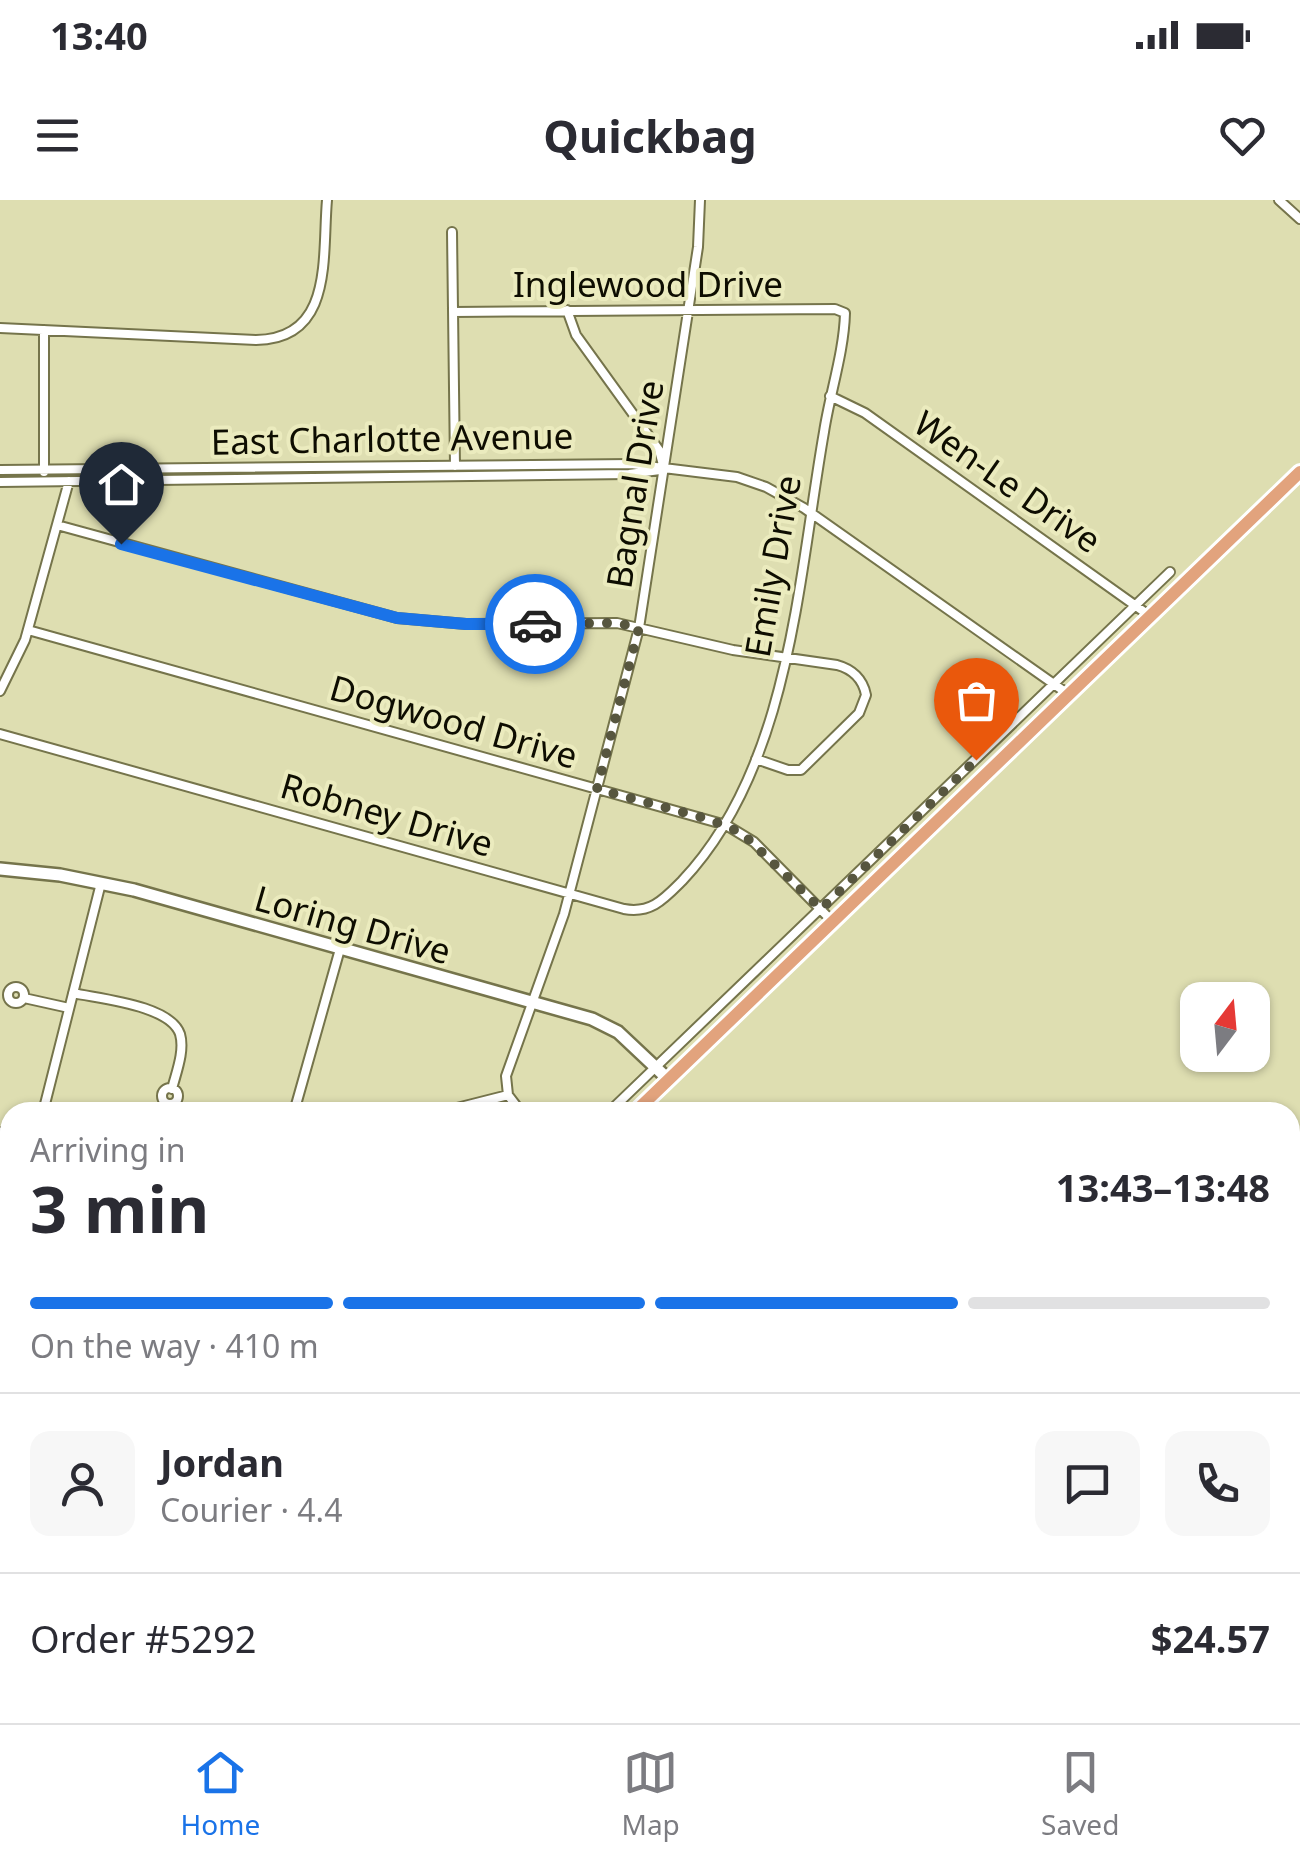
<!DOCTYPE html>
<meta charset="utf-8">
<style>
body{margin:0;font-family:"Noto Sans",sans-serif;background:#f7f7f7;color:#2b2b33;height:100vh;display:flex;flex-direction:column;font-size:38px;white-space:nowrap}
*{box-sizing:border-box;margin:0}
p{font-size:32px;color:#7c7c81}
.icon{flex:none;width:55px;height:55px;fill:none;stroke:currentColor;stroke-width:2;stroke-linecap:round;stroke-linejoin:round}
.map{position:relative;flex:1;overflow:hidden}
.details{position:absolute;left:0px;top:902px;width:1300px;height:622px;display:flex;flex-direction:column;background:#fff;border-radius:30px 30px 0 0;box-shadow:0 2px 8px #0004}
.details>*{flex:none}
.needle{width:65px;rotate:16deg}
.tools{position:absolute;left:1180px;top:782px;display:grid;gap:20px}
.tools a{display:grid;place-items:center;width:90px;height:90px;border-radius:20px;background:#fff;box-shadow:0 2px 8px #0004;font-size:50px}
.pin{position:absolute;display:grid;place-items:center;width:85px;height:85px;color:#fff;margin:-102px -42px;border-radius:50% 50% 50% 0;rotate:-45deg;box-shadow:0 0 10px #0007}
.pin .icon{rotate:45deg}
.courier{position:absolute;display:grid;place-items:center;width:100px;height:100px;margin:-50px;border:8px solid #1a73e8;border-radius:50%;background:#fff;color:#222;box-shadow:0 2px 12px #0007}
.overview em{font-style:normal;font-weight:700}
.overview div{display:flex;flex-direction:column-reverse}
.overview{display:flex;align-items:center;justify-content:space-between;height:170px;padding:0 30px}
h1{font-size:65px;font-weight:700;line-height:75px}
.bar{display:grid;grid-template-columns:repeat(4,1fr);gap:15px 10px;align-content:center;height:120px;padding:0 30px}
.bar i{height:12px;border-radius:8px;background:#e1e1e2}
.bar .current{background:#1a73e8}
.bar p{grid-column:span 4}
.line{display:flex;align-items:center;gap:25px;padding:0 30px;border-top:2px solid #e1e1e2}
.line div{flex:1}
.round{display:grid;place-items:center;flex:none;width:105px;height:105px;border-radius:20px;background:#f7f7f7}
.status{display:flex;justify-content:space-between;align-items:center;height:70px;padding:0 50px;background:#fff;direction:ltr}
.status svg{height:28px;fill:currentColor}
header{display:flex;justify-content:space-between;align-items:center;height:130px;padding:0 30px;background:#fff;font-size:45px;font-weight:700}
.tab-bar{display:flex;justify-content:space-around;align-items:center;height:140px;border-top:2px solid #e1e1e2;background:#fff;font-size:28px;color:#7c7c81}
.tab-bar a{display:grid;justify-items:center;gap:5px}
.tab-bar .current{color:#1a73e8}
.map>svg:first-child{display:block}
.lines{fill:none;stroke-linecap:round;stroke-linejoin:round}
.street-casing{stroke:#75744b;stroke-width:12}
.secondary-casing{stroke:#75744b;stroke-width:16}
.primary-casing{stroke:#fff;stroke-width:18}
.street{stroke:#fff;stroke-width:8}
.secondary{stroke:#fff;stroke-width:11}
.primary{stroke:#e2a37d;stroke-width:12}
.rail-casing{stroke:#2b2a19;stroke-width:6}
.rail{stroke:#ebebbe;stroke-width:2.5;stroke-dasharray:8;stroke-linecap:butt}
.done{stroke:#57563f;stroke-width:10;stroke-dasharray:0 18}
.route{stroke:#1a73e8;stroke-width:12}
.labels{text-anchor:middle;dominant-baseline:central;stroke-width:8;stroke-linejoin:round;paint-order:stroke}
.street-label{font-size:35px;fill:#0e0d01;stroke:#ebebbe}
</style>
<div class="status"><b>13:40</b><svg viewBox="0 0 49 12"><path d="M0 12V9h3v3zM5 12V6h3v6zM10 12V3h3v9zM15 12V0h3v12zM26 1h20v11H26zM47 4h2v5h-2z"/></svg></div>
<header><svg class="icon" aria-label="menu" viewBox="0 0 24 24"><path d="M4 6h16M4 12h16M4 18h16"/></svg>Quickbag<svg class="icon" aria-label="heart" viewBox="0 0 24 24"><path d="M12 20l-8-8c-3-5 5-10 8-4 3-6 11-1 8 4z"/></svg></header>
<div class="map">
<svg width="1300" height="1523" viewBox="0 0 1300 1523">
<rect width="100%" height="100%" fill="#dedeb1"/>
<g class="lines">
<!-- street casing -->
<g class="street-casing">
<path id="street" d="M1279,0L1300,19
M452,32L455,266
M567,110L576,135L659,250L663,265
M0,128L256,140C334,139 322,57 327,0
M830,196L865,213L1150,416
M0,270L631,264L737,277L766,287L804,308L1068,494
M44,272V130
M0,282L629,274L660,270
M57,325L397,418L466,424L617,423L733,450L837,465C852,469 863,479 866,495L859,513L801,570H788L756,559
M28,430L726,625L754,642L833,722
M0,491L25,440L69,281
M0,534L624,709C651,714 664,699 682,681C790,567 798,380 824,232C830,193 844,152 845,113L835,109L453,112
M8 795a8 8 0 1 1 16 0a8 8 0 1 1-16 0Z
M73,793C100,799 170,805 180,834C185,851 176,873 172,889
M24,798L69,808
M162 896a8 8 0 1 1 16 0a8 8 0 1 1-16 0Z
M43,912L101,683
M294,912L340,749
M441,912L508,895
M521,912L508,895L506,876L564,714L639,428L698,47L700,0
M609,912L1170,372
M0,932L10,934
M0,1052L10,1020
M1290,1152L1300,1149
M1089,1515L1091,1523
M1268,1515V1523
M830,1523L831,1515"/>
</g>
<!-- secondary casing -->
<g class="secondary-casing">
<path id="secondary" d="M0,669L60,675L134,690L592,819L618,832L669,880"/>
</g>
<!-- primary casing -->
<g class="primary-casing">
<path id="primary" d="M635,912L1300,272
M0,1138L10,1140"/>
</g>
<!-- street -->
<use href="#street" class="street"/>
<!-- secondary -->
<use href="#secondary" class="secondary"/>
<!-- primary -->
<use href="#primary" class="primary"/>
<!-- rail casing -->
<g class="rail-casing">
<path id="rail" d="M1290,1177L1300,1174
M190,1523L215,1515"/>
</g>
<!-- rail -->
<use href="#rail" class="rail"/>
</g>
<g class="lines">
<!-- done -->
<path class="done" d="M535,424L617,423L639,428L597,589L708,619L742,633L821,709L976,560"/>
<!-- route -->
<path class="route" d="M121,344L397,418L466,424H535"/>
</g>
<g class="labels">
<!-- street labels -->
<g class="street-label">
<text x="648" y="83">Inglewood Drive</text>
<text transform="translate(392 238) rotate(-1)">East Charlotte Avenue</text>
<text transform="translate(1008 281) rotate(35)">Wen-Le Drive</text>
<text transform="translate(634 284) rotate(-81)">Bagnal Drive</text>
<text transform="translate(772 366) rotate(-80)">Emily Drive</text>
<text transform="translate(454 521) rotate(16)">Dogwood Drive</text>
<text transform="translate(387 614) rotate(16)">Robney Drive</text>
<text transform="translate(353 724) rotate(16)">Loring Drive</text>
</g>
</g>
</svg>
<div class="tools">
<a><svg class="needle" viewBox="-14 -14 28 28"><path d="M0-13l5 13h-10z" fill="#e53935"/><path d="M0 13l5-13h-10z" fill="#7c7c81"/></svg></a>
</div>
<div class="pin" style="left:976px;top:560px;background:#ea580c"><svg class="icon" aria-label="bag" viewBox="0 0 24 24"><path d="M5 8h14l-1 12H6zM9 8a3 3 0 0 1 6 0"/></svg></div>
<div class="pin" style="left:121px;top:344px;background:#1f2937"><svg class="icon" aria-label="home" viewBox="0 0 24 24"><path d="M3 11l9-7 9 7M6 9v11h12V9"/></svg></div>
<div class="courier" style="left:535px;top:424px"><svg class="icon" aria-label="car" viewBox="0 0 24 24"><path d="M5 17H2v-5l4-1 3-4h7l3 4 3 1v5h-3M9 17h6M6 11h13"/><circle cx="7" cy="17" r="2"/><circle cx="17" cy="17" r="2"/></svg></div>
<section class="details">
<div class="overview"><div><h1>3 min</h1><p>Arriving in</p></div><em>13:43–13:48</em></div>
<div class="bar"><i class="current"></i><i class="current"></i><i class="current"></i><i></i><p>On the way · 410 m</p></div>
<div class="line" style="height:180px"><a class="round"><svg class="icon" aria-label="person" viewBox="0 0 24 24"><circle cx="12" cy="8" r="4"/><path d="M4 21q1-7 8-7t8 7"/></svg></a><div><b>Jordan</b><p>Courier · 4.4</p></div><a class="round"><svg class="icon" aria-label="chat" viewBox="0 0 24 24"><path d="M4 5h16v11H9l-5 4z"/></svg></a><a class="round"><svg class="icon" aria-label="phone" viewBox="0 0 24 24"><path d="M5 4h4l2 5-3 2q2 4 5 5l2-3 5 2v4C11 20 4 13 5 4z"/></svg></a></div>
<div class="line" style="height:130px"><div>Order #5292</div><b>$24.57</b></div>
</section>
</div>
<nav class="tab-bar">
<a class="current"><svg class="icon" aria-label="home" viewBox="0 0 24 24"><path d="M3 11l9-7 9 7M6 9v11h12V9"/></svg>Home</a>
<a><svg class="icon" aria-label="map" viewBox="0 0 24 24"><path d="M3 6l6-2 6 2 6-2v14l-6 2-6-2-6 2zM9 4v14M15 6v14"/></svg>Map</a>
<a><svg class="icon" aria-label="saved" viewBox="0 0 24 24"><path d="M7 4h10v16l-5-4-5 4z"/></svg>Saved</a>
</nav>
